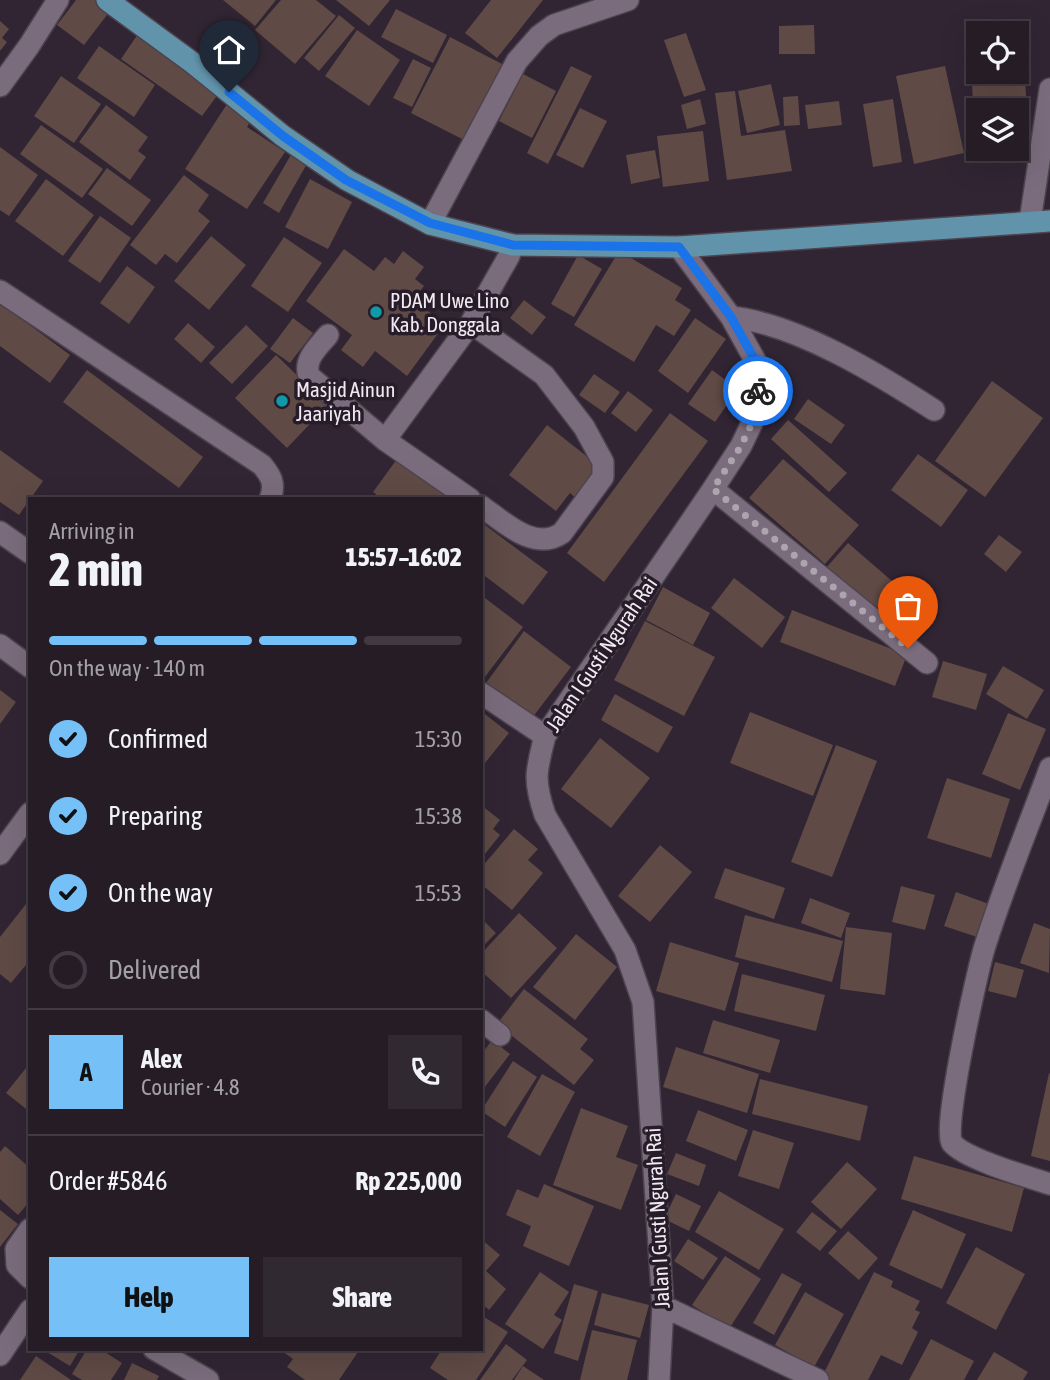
<!DOCTYPE html>
<meta charset="utf-8">
<style>
body{margin:0;font-family:"Asap Condensed",sans-serif;background:#312932;color:#f1f3f6;height:100vh;display:flex;flex-direction:column;font-size:26px;white-space:nowrap}
*{box-sizing:border-box;margin:0}
p{font-size:23px;color:#a3a1a7}
.icon{flex:none;width:38px;height:38px;fill:none;stroke:currentColor;stroke-width:2;stroke-linecap:round;stroke-linejoin:round}
.map{position:relative;flex:1;overflow:hidden}
.panel{position:absolute;left:28px;top:497px;width:455px;height:854px;display:flex;flex-direction:column;background:#251c26;border-radius:0px;box-shadow:0 7px 28px #0002,0 0 0 2px #423a43}
.panel>*{flex:none}
.controls{position:absolute;left:966px;top:21px;display:grid;gap:14px}
.controls a{display:grid;place-items:center;width:63px;height:63px;border-radius:0px;background:#251c26;box-shadow:0 7px 28px #0002,0 0 0 2px #423a43;font-size:35px}
.pin{position:absolute;display:grid;place-items:center;width:60px;height:60px;color:#fff;margin:-72px -30px;border-radius:50% 50% 50% 0;rotate:-45deg;box-shadow:0 0 7px #0007}
.pin .icon{rotate:45deg}
.courier{position:absolute;display:grid;place-items:center;width:70px;height:70px;margin:-35px;border:5px solid #1a73e8;border-radius:50%;background:#fff;color:#222;box-shadow:0 2px 9px #0007}
.headline em{font-style:normal;font-weight:800}
.headline div{display:flex;flex-direction:column-reverse}
.headline{display:flex;align-items:center;justify-content:space-between;height:119px;padding:0 21px}
h1{font-size:46px;font-weight:800;line-height:52px}
.bar{display:grid;grid-template-columns:repeat(4,1fr);gap:10px 7px;align-content:center;height:84px;padding:0 21px}
.bar i{height:9px;border-radius:5px;background:#423a43}
.bar .active{background:#75c0f6}
.bar p{grid-column:span 4}
.line{display:flex;align-items:center;gap:18px;padding:0 21px;border-top:2px solid #423a43}
.line div{flex:1}
.round{display:grid;place-items:center;flex:none;width:74px;height:74px;border-radius:0px;background:#312932}
ol{padding:0 21px;list-style:none}
li{display:flex;align-items:center;gap:21px;height:77px}
li p{margin-inline-start:auto}
li .icon{padding:7px;border-radius:50%;background:#75c0f6;color:#111;stroke-width:4}
li:last-child{color:#a3a1a7}
li i{width:38px;height:38px;border:4px solid #423a43;border-radius:50%}
.action{display:flex;gap:14px;margin-top:auto;padding:14px 21px}
.action a{flex:1;height:80px;border-radius:0px;background:#75c0f6;color:#111;font-size:28px;font-weight:800;line-height:80px;text-align:center}
.action a+a{background:#312932;color:#f1f3f6}
.map>svg:first-child{display:block}
.building{fill:#5f4a45}
.lines{fill:none;stroke-linecap:round;stroke-linejoin:round}
.minor-casing{stroke:#4d434f;stroke-width:24}
.major-casing{stroke:#4d434f;stroke-width:24}
.minor{stroke:#7a6c7c;stroke-width:21}
.major{stroke:#6193aa;stroke-width:21}
.done{stroke:#aea4af;stroke-width:7;stroke-dasharray:0 12.6}
.route{stroke:#1a73e8;stroke-width:9}
.culture-dot{fill:#0f9aa8;stroke:#271c29;stroke-width:2.5}
.labels{text-anchor:middle;dominant-baseline:central;stroke-width:7;stroke-linejoin:round;paint-order:stroke}
.poi-label{font-size:21px;fill:#f1e9f2;stroke:#271c29;text-anchor:start}
.street-label{font-size:21px;fill:#f1e9f2;stroke:#271c29}
</style>
<div class="map">
<svg width="1050" height="1380" viewBox="0 0 1050 1380">
<rect width="100%" height="100%" fill="#312533"/>
<!-- building -->
<path class="building" d="M76,0H96L110,11L84,45L57,25Z
M223,0H276L255,26Z
M281,0H316L336,16L295,64L255,30Z
M336,0H390L369,26Z
M491,0H543L497,58L465,33Z
M396,9L447,35L433,63L381,37Z
M339,15L355,28L319,71L304,58Z
M0,21L9,29L2,38L7,42L0,51Z
M814,25L815,54H779V26Z
M357,30L400,60L369,106L325,76Z
M140,31L222,89L202,116L121,59Z
M686,33L706,90L684,97L664,40Z
M450,37L504,65L466,141L411,113Z
M99,46L155,85L134,117L77,78Z
M413,59L431,68L412,107L393,98Z
M571,66L592,76L548,164L527,153Z
M945,66L964,153L914,164L896,76Z
M523,74L556,91L532,138L499,121Z
M61,76L101,104L74,143L34,116Z
M1025,80L1029,141L1017,142V110H978V144H975L972,83Z
M771,84L780,125L747,133L738,91Z
M735,91L741,136L785,130L792,171L727,180L715,93Z
M798,96L800,125L784,126L783,97Z
M700,99L706,124L687,129L681,105Z
M893,99L902,162L873,167L863,104Z
M839,101L842,125L808,129L805,105Z
M227,104L251,120L247,127L285,152L247,209L185,169Z
M106,105L148,137L138,151L146,157L130,180L79,142Z
M580,108L607,121L583,168L556,155Z
M41,125L103,169L82,198L20,154Z
M703,131L709,181L663,187L657,136Z
M0,147L38,175L9,216L0,210Z
M655,150L660,178L631,184L626,155Z
M292,153L308,162L279,213L263,203Z
M107,168L151,200L132,226L88,194Z
M184,175L209,195L198,211L210,221L177,263L165,254L156,265L130,245Z
M46,179L94,215L63,256L15,221Z
M310,179L352,202L328,249L285,227Z
M100,216L131,238L100,283L68,261Z
M211,236L246,265L209,310L174,281Z
M284,237L322,263L288,312L251,286Z
M344,249L374,271L385,257L394,264L403,251L424,267L415,279L424,286L413,300L445,324L407,376L375,351L363,367L341,350L352,335L306,301Z
M619,251L682,288L675,300L691,310L674,336L656,325L634,362L574,325Z
M578,255L602,269L574,317L551,304Z
M127,266L155,287L129,324L100,303Z
M524,300L546,317L532,335L510,318Z
M0,303L70,355L50,383L0,346Z
M293,318L313,333L290,363L270,349Z
M695,318L726,339L688,393L658,371Z
M188,323L215,347L201,363L174,339Z
M246,325L268,346L232,384L209,363Z
M276,355L328,405L287,448L235,398Z
M87,370L203,457L179,488L63,402Z
M712,370L738,389L715,422L688,404Z
M594,374L620,392L605,413L579,395Z
M992,381L1043,418L985,497L935,461Z
M628,391L653,410L636,432L611,413Z
M808,399L845,425L831,444L794,419Z
M670,413L708,441L604,582L567,553Z
M788,420L847,473L829,492L771,439Z
M547,425L594,462L591,466L598,471L577,499L570,493L556,511L509,475Z
M0,450L43,481L19,515L0,502Z
M918,454L968,490L941,527L891,490Z
M397,459L450,499H382L373,492Z
M783,459L859,525L825,564L749,498Z
M481,522L548,572L523,605L481,573Z
M999,535L1022,552L1006,572L984,554Z
M848,543L936,619L913,644L826,568Z
M734,578L785,617L762,648L711,608Z
M663,587L710,613L693,645L646,620Z
M481,595L523,627L481,682Z
M792,610L907,655L895,686L780,642Z
M645,621L715,657L684,716L614,680Z
M524,631L571,667L532,718L486,683Z
M943,661L987,674L976,710L932,697Z
M1003,666L1044,690L1027,719L986,694Z
M0,690L16,702L0,724Z
M615,694L673,727L658,753L601,720Z
M481,711L509,733L481,768Z
M750,712L833,745L813,796L730,763Z
M1008,713L1046,729L1020,790L982,774Z
M600,738L650,778L611,828L561,789Z
M836,745L877,761L832,877L791,862Z
M947,778L1010,799L991,858L927,838Z
M481,805L500,820L493,829L500,835L481,859Z
M514,829L538,849L528,860L543,873L512,910L481,884V868Z
M660,845L692,872L650,922L618,896Z
M725,868L785,888L774,919L714,898Z
M901,886L935,895L925,930L892,922Z
M956,892L989,904L977,937L944,926Z
M810,898L850,913L841,938L801,923Z
M30,899V960L11,983L0,974V937Z
M519,913L557,948L511,998L481,971V954Z
M745,915L843,941L832,982L735,957Z
M481,918L496,933L481,948Z
M1034,923L1050,929L1049,973L1020,963Z
M846,927L892,933L885,995L840,989Z
M576,934L617,967L575,1020L533,987Z
M670,942L739,963L725,1011L656,991Z
M995,962L1024,970L1016,998L988,991Z
M742,974L825,995L816,1031L734,1011Z
M524,989L588,1039L580,1049L594,1060L574,1085L497,1024Z
M713,1020L780,1040L770,1073L703,1053Z
M492,1040L510,1054L481,1092V1055Z
M676,1047L759,1074L747,1113L663,1087Z
M513,1061L537,1077L505,1127L481,1111Z
M30,1063V1112L6,1093Z
M1049,1073L1050,1074V1161L1031,1156Z
M542,1074L575,1092L540,1156L507,1137Z
M760,1079L868,1106L860,1141L752,1114Z
M581,1108L628,1126L616,1157L638,1165L621,1210L553,1185Z
M698,1110L748,1130L736,1161L686,1141Z
M753,1130L794,1143L779,1189L738,1176Z
M5,1146L30,1168V1201L18,1215L0,1199V1152Z
M676,1153L706,1165L699,1186L667,1174Z
M914,1156L1024,1188L1012,1232L901,1199Z
M847,1162L877,1189L841,1229L811,1202Z
M544,1184L594,1206L569,1266L523,1246L531,1226L506,1215L517,1189L538,1198Z
M719,1191L784,1229L759,1270L695,1232Z
M676,1194L701,1206L689,1231L664,1219Z
M0,1210L18,1224L0,1247Z
M913,1210L966,1234L942,1289L889,1265Z
M812,1212L837,1231L820,1251L796,1232Z
M848,1231L878,1258L859,1280L828,1253Z
M481,1239L500,1255L486,1271L506,1289L489,1310L481,1303Z
M688,1239L718,1258L703,1280L674,1261Z
M976,1247L1025,1274L996,1330L946,1303Z
M725,1256L761,1279L729,1329L692,1305Z
M540,1272L569,1292L554,1315L562,1320L543,1349L505,1324Z
M874,1272L893,1281L891,1287L920,1301L915,1310L920,1312L912,1328L918,1332L902,1365L881,1355L868,1380H828L822,1377Z
M782,1273L802,1284L774,1335L753,1323Z
M574,1284L598,1291L578,1361L554,1353Z
M805,1292L844,1314L814,1367L775,1345Z
M602,1293L649,1305L640,1338L594,1325Z
M481,1315L508,1332L476,1380H448L430,1368L442,1349H481Z
M592,1330L637,1340L627,1380H580Z
M931,1339L974,1361L964,1380H909Z
M506,1344L527,1360L512,1380H480Z
M42,1349H80L70,1366Z
M87,1349H100L122,1363L111,1380H82L72,1374Z
M279,1349H360L339,1380H305L287,1367L293,1359Z
M994,1352L1028,1372L1023,1380H977Z
M36,1356L71,1380H20Z
M132,1363L159,1376L157,1380H124Z
M523,1366L544,1380H514Z"/>
<g class="lines">
<!-- minor casing -->
<g class="minor-casing">
<path id="minor" d="M0,86L29,46L58,0
M1030,221L1050,89
M430,224L517,61L539,36L554,25L628,0
M0,291L262,465C271,476 276,484 270,499
M731,317C797,324 878,374 934,410
M471,323L544,375L584,427L603,462V477L562,533C534,552 504,522 481,506
M328,335C318,347 303,360 309,376L385,440L470,499
M385,440L471,323L509,256L513,245
M713,489L927,663
M0,532L30,553
M0,645L30,667
M481,693L545,736
M1050,768C1028,828 1003,888 984,949C977,973 942,1129 952,1143C965,1159 1028,1177 1050,1184
M0,854L30,813
M481,1020L500,1035
M30,1229L16,1249L17,1265L30,1278
M663,1306L818,1380
M154,1349L208,1380
M0,1355L30,1310
M659,1380L663,1306L643,1002L625,950L545,815C533,780 536,771 545,736L713,489L741,446L752,423L758,391L756,362L731,317L679,247"/>
</g>
<!-- major casing -->
<g class="major-casing">
<path id="major" d="M107,0L193,63L283,136L347,180L430,224L513,245L679,247L1050,221"/>
</g>
<!-- minor -->
<use href="#minor" class="minor"/>
<!-- major -->
<use href="#major" class="major"/>
</g>
<g class="lines">
<!-- done -->
<path class="done" d="M758,391L752,423L741,446L713,489L908,648"/>
<!-- route -->
<path class="route" d="M229,92L283,136L346,180L430,223L513,245L679,247L731,317L756,362L758,391"/>
</g>
<!-- markers -->
<g class="culture-dot">
<circle cx="376" cy="312" r="7"/>
<circle cx="282" cy="401" r="7"/>
</g>
<g class="labels">
<!-- poi labels -->
<g class="poi-label">
<text x="390" y="300">PDAM Uwe Lino<tspan x="390" dy="24">Kab. Donggala</tspan></text>
<text x="296" y="389">Masjid Ainun<tspan x="296" dy="24">Jaariyah</tspan></text>
</g>
<!-- street labels -->
<g class="street-label">
<text transform="translate(601 654) rotate(-56)">Jalan I Gusti Ngurah Rai</text>
<text transform="translate(657 1218) rotate(-93)">Jalan I Gusti Ngurah Rai</text>
</g>
</g>
</svg>
<div class="controls">
<a><svg class="icon" aria-label="locate" viewBox="0 0 24 24"><circle cx="12" cy="12" r="6"/><path d="M12 2v4M12 18v4M2 12h4M18 12h4"/></svg></a>
<a><svg class="icon" aria-label="layers" viewBox="0 0 24 24"><path d="M12 4l9 5-9 5-9-5zM3 14l9 5 9-5"/></svg></a>
</div>
<div class="pin" style="left:908px;top:648px;background:#ea580c"><svg class="icon" aria-label="bag" viewBox="0 0 24 24"><path d="M5 8h14l-1 12H6zM9 8a3 3 0 0 1 6 0"/></svg></div>
<div class="pin" style="left:229px;top:92px;background:#1f2937"><svg class="icon" aria-label="home" viewBox="0 0 24 24"><path d="M3 11l9-7 9 7M6 9v11h12V9"/></svg></div>
<div class="courier" style="left:758px;top:391px"><svg class="icon" aria-label="bike" viewBox="0 0 24 24"><circle cx="6" cy="16" r="4"/><circle cx="18" cy="16" r="4"/><path d="M6 16l4-8h5l3 8M10 8l3 8H6M13 5h3"/></svg></div>
<section class="panel">
<div class="headline"><div><h1>2 min</h1><p>Arriving in</p></div><em>15:57–16:02</em></div>
<div class="bar"><i class="active"></i><i class="active"></i><i class="active"></i><i></i><p>On the way · 140 m</p></div>
<ol>
<li><svg class="icon" aria-label="check" viewBox="0 0 24 24"><path d="M5 12l5 5 9-10"/></svg>Confirmed<p>15:30</p></li>
<li><svg class="icon" aria-label="check" viewBox="0 0 24 24"><path d="M5 12l5 5 9-10"/></svg>Preparing<p>15:38</p></li>
<li><svg class="icon" aria-label="check" viewBox="0 0 24 24"><path d="M5 12l5 5 9-10"/></svg>On the way<p>15:53</p></li>
<li><i></i>Delivered</li>
</ol>
<div class="line" style="height:126px"><b class="round" style="background:#75c0f6;color:#111">A</b><div><b>Alex</b><p>Courier · 4.8</p></div><a class="round"><svg class="icon" aria-label="phone" viewBox="0 0 24 24"><path d="M5 4h4l2 5-3 2q2 4 5 5l2-3 5 2v4C11 20 4 13 5 4z"/></svg></a></div>
<div class="line" style="height:91px"><div>Order #5846</div><b>Rp 225,000</b></div>
<div class="action"><a>Help</a><a>Share</a></div>
</section>
</div>
